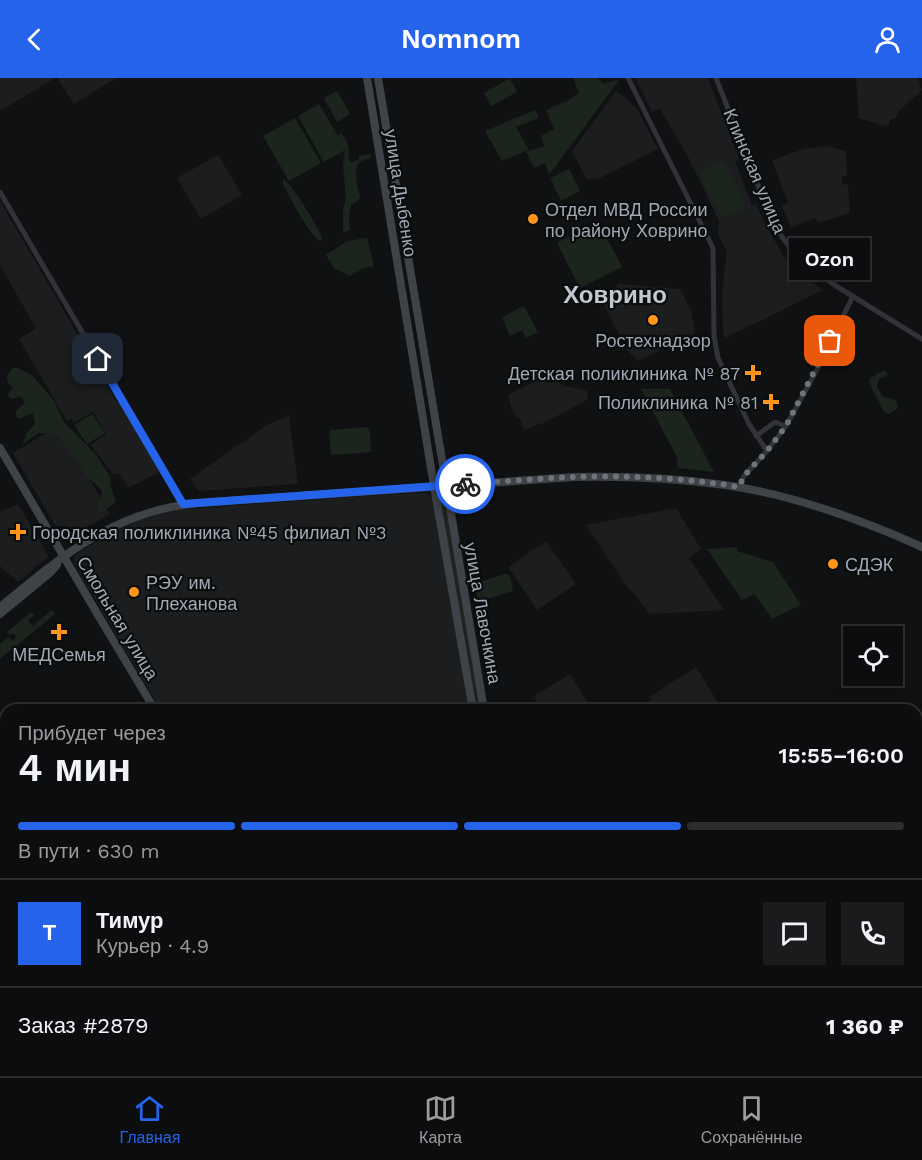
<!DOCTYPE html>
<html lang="ru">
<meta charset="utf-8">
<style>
body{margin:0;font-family:"Work Sans",sans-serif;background:#1a1b1c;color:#f1f3f6;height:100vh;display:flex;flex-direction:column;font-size:22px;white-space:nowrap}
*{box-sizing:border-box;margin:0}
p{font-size:20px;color:#9a9c9e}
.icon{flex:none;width:33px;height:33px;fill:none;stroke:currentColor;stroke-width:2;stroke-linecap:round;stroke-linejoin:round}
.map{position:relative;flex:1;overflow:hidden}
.details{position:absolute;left:0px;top:626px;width:922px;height:374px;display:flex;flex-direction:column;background:#0c0d0e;border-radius:18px 18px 0 0;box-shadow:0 6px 24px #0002,0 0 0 2px #2c2d2e}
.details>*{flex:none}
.fabs{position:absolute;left:843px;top:548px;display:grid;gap:12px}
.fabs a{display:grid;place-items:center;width:60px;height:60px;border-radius:0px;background:#0c0d0e;box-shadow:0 6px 24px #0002,0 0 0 2px #2c2d2e;font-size:30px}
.pin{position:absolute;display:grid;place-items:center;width:51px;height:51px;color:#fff;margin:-26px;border-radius:12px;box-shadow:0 3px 9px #0006}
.courier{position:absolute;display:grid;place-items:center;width:60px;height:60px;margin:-30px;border:4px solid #2563eb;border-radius:50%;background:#fff;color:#222;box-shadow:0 2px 8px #0007}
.bubble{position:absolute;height:42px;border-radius:0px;background:#0c0d0e;box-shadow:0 6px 24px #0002,0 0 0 2px #2c2d2e;font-size:20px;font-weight:600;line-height:42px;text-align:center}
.headline em{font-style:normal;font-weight:600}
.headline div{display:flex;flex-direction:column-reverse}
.headline{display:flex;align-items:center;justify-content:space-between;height:102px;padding:0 18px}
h1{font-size:39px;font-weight:600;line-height:45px}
.bar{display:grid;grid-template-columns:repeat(4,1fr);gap:9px 6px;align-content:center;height:72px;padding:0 18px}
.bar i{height:8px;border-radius:4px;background:#2c2d2e}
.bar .current{background:#2563eb}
.bar p{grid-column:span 4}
.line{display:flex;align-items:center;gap:15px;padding:0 18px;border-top:2px solid #2c2d2e}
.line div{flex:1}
.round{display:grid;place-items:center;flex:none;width:63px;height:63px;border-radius:0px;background:#1a1b1c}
header{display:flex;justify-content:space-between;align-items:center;height:78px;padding:0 18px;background:#2563eb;color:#fff;font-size:27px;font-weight:600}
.tab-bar{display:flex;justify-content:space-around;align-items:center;height:84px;border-top:2px solid #2c2d2e;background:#0c0d0e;font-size:16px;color:#9a9c9e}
.tab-bar a{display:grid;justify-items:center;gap:3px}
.tab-bar .current{color:#2563eb}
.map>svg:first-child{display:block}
.built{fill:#1c1d1f}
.green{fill:#1c251d}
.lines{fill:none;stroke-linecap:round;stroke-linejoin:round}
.street{stroke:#313337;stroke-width:5}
.secondary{stroke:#3f4247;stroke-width:8}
.done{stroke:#6e747b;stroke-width:6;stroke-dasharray:0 10.8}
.route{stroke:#2563eb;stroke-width:8}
.poi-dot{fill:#ff961b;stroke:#0b0c0d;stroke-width:2}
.labels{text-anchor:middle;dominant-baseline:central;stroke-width:4.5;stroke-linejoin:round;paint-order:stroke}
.street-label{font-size:18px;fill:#a0a9b4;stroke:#0b0c0d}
.poi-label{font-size:18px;fill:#a0a9b4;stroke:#0b0c0d;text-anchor:start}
.district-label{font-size:24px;font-weight:bold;fill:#c2c7d0;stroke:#0b0c0d}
</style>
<header><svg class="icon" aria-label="back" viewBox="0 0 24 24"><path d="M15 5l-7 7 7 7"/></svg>Nomnom<svg class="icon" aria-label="person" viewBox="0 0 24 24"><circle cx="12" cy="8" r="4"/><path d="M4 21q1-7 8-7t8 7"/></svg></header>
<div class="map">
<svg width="922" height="998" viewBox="0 0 922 998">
<rect width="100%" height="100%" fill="#101112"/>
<!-- built -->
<path class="built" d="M0,0H55L0,33Z
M57,0H116L74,26Z
M635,0H708L739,81L735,83L752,127L756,126L765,146L783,177L798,193L823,212L725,260L723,254L722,213L727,174L718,157L719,143L687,77L660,31L652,34Z
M856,0H918L922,12L898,34L896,40L890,42L889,47L884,48L859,40Z
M616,13L624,18L637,31L658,71L598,101L593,100L587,102L572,73Z
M826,68L846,73L847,98L842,99V106L848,107L850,135L818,145L815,140L791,150L782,128L788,125L772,82L804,71Z
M218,77L242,117L201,141L177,100Z
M0,123L117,324H119L160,393L137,406L128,409L119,395L113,396L91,367L106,356L93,334L74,345L71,341L67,343L19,261L35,251L34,247L0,187Z
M618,206L680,211L691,232L695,255L638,283L627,272L604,227Z
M552,295L558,304L565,308L585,312L588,315L587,322L542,346L541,345L525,352L519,339L517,340L511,329L508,317Z
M289,337L298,406L198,413L190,401L267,347Z
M53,351L59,361L65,358L110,436L84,451L55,447L13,375Z
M423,415L430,417L433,419L471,631H160L76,489L74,484L75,478L82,472L119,451L146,440L182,431L396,416Z
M18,426L47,475L48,479L18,504L0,488V434Z
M676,430L701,471L689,480L724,532L649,536L632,512L630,513L586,447Z
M546,463L576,506L537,532L508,489Z
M696,589L722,631H644L643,629L651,623L649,619Z
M570,596L592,631H542L534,618Z
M397,993H588L591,998H401Z"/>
<!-- green -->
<path class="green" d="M510,0L517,14L491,28L484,15Z
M573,0H598L603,6L620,1L549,97L545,85L534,90L526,74L544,68L541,58L554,51L546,32L567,23L579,15Z
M337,13L350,36L337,44L324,20Z
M319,26L338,58L340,55C349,62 349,72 349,83L351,84L358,82L359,78L370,76L371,78L370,80C368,81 361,83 360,84C352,91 358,110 360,119L358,123L351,126L349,138L350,152L343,155V131L346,121L343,86L345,72L324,84L298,38Z
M535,32L539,40L516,49L529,72L502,83L485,53Z
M295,40L321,85L289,103L263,58Z
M722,84L726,86L745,123V127L742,131L727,138L722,137L719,134L701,100C701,90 714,85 722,84Z
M569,91L580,113L561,123L550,100Z
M283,101C294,108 317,148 323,161L319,163C303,147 294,126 283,106Z
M598,143L622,189L580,210L557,165Z
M367,160L374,188L364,190L350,198L334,190L326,177L347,163Z
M524,228L538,254L526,260L522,252L510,258L502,239Z
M12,290H17L32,297L55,324L63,343L70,350L97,378L110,399L111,409L116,424L104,433H99L98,428L102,415L100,410L86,398L79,385L67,369L54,355H39L23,366L26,356L35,346L33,336H29L20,341L16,338V333L24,326V322L21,318L12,321L8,318L9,314L13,311L7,303V298Z
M885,292L888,297L879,301L877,308L882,318L895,322L898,328L897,331L889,336L884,334L869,305L870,300Z
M641,311H670L714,394L678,390L677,379Z
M92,336L105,355L87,366L74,347Z
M367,349L370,352L371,374L331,377L329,355L331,352Z
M446,407L484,631H473L434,408Z
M737,469V473L773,484L801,527L772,541L755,516L742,522L707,471Z
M504,496H508L510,498L513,513L480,523L478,521L474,506Z
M51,532L55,536L0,581V566L9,559L12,563L17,559L13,555L10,557L7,554L31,534L34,538L28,542L33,548Z
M0,868L6,879V957L0,950Z"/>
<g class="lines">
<!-- street -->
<path class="street" d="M628,0L713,170L714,258L718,280L749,346L767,373
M716,0L767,130L780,156L789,168L814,192L836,208L922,261
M0,114L183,426
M756,358L775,344L786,348
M739,409L744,398L767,373L786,348L818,290L853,218
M139,632L151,624
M0,749L6,744
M0,860L6,867
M0,945L6,952
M41,993L45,998"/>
<!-- secondary -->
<path class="secondary" d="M367,0L434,408L473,632
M378,0L484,632
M0,370L98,537L155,632
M0,529C62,478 114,433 198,425L574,399C625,398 675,400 725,407C789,416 863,442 922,469
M0,536L51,494L57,487
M916,944L922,942
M391,993L395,998
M596,993L599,998
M608,993L611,998
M780,993L783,998
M726,998L743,993"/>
</g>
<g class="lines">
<!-- done -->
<path class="done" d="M465,406C501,404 538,400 574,399C629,397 685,400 739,409L744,398L767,373L786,348L830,263"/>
<!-- route -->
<path class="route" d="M98,281L183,426L465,406"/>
</g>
<!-- markers -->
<g class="poi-dot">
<circle cx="533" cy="141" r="6"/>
<circle cx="653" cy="242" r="6"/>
<path d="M750 286h6v6h6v6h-6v6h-6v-6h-6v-6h6z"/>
<path d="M768 315h6v6h6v6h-6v6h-6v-6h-6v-6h6z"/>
<path d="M15 445h6v6h6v6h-6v6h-6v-6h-6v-6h6z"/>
<circle cx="833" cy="486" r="6"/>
<circle cx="134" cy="514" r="6"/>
<path d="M56 545h6v6h6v6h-6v6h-6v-6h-6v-6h6z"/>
</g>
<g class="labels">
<!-- street labels -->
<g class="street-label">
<text transform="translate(755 93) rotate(67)">Клинская улица</text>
<text transform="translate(401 115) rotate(81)">улица Дыбенко</text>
<text transform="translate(483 535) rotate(80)">улица Лавочкина</text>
<text transform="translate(118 540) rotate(59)">Смольная улица</text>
</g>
<!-- poi labels -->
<g class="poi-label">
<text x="545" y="131">Отдел МВД России<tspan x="545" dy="21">по району Ховрино</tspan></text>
<text x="653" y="262" text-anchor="middle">Ростехнадзор</text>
<text x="740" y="295" text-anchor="end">Детская поликлиника № 87</text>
<text x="758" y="324" text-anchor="end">Поликлиника № 81</text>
<text x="32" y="454">Городская поликлиника №45 филиал №3</text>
<text x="845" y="486">СДЭК</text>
<text x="146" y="504">РЭУ им.<tspan x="146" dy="21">Плеханова</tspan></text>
<text x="59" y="576" text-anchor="middle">МЕДСемья</text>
</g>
<!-- district labels -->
<g class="district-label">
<text x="615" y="217">Ховрино</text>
</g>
</g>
</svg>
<div class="fabs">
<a><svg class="icon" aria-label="locate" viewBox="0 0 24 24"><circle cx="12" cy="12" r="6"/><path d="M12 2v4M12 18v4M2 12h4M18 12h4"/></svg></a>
</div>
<div class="pin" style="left:830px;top:263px;background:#ea580c"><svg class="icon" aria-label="bag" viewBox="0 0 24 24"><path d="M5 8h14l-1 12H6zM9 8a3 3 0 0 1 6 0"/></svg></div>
<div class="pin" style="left:98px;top:281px;background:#1f2937"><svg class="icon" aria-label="home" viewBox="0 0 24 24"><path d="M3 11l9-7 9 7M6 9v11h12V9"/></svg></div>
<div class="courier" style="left:465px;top:406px"><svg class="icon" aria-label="bike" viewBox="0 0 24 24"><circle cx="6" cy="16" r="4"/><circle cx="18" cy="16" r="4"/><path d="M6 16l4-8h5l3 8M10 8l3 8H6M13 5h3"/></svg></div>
<div class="bubble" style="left:789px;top:160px;width:81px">Ozon</div>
<section class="details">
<div class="headline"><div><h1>4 мин</h1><p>Прибудет через</p></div><em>15:55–16:00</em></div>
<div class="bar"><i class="current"></i><i class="current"></i><i class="current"></i><i></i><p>В пути · 630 m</p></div>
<div class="line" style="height:108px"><b class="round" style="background:#2563eb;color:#fff">Т</b><div><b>Тимур</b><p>Курьер · 4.9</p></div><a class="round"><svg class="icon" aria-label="chat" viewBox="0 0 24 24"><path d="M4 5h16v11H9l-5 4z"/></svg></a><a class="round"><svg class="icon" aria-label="phone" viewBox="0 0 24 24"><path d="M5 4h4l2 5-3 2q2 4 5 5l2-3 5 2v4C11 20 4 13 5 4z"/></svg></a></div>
<div class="line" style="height:78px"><div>Заказ #2879</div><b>1 360 ₽</b></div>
</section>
</div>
<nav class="tab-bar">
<a class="current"><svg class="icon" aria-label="home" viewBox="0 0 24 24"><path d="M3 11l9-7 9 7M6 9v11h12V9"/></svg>Главная</a>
<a><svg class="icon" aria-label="map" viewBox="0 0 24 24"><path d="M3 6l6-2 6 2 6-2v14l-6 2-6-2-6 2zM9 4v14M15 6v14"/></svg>Карта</a>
<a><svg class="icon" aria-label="saved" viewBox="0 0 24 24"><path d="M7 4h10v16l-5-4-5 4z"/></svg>Сохранённые</a>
</nav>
